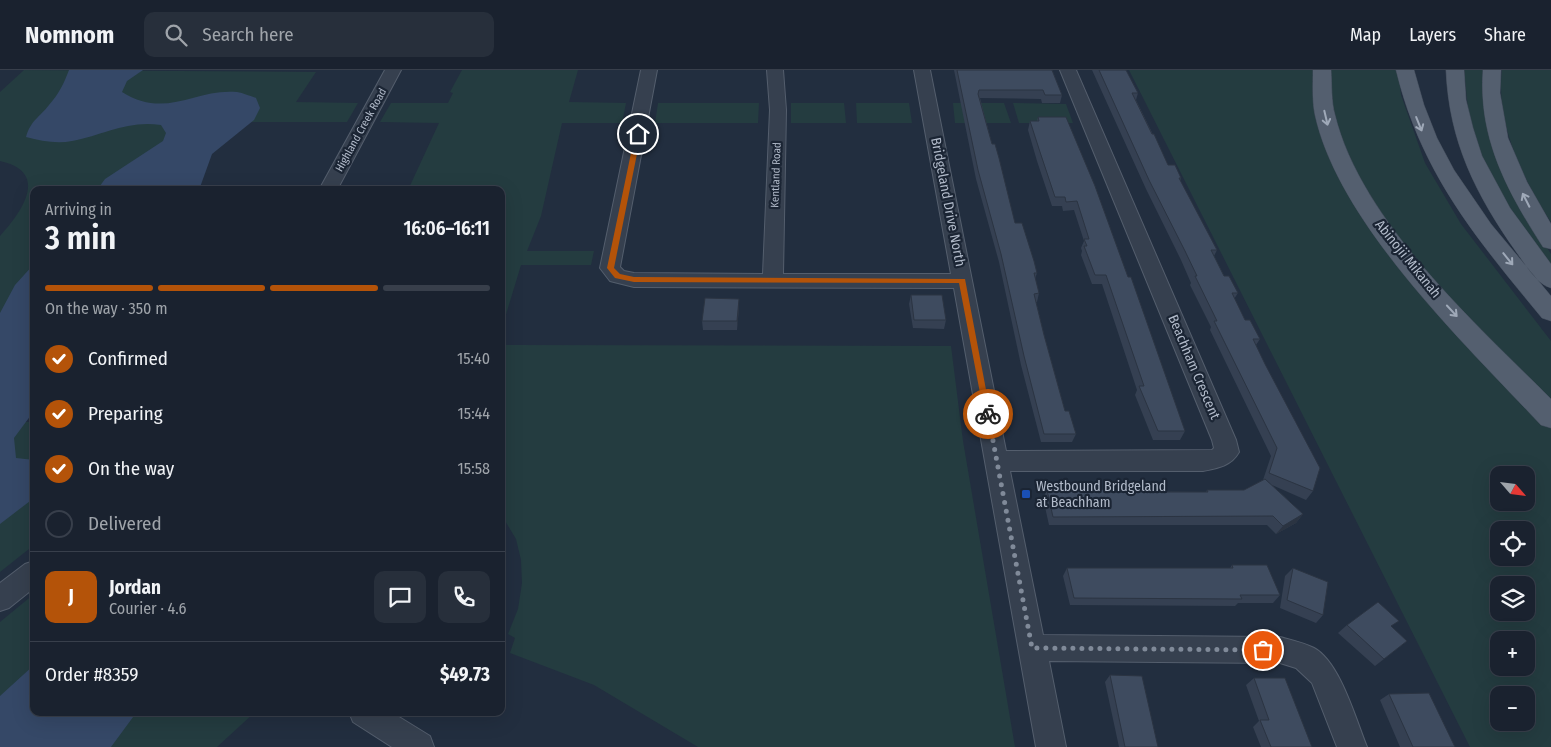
<!DOCTYPE html>
<meta charset="utf-8">
<style>
body{margin:0;font-family:"Fira Sans Condensed",sans-serif;background:#272f3b;color:#f1f3f6;height:100vh;display:flex;flex-direction:column;font-size:19px;white-space:nowrap}
*{box-sizing:border-box;margin:0}
p{font-size:16px;color:#9fa4aa}
.icon{flex:none;width:28px;height:28px;fill:none;stroke:currentColor;stroke-width:2;stroke-linecap:round;stroke-linejoin:round}
.map{position:relative;flex:1;overflow:hidden}
.drawer{position:absolute;left:30px;top:116px;width:475px;height:530px;display:flex;flex-direction:column;background:#1a222f;border-radius:10px;box-shadow:0 5px 20px #0002,0 0 0 1px #383f4b}
.drawer>*{flex:none}
.needle{width:32px;rotate:118deg}
.buttons{position:absolute;left:1490px;top:396px;display:grid;gap:10px}
.buttons a{display:grid;place-items:center;width:45px;height:45px;border-radius:10px;background:#1a222f;box-shadow:0 5px 20px #0002,0 0 0 1px #383f4b;font-size:25px}
.pin{position:absolute;display:grid;place-items:center;width:42px;height:42px;color:#fff;margin:-21px;border:2px solid #fff;border-radius:50%;box-shadow:0 1px 5px #0007}
.courier{position:absolute;display:grid;place-items:center;width:50px;height:50px;margin:-25px;border:4px solid #b45309;border-radius:50%;background:#fff;color:#222;box-shadow:0 1px 6px #0007}
.head em{font-style:normal;font-weight:600}
.head div{display:flex;flex-direction:column-reverse}
.head{display:flex;align-items:center;justify-content:space-between;height:85px;padding:0 15px}
h1{font-size:32px;font-weight:600;line-height:38px}
.bar{display:grid;grid-template-columns:repeat(4,1fr);gap:8px 5px;align-content:center;height:60px;padding:0 15px}
.bar i{height:6px;border-radius:4px;background:#383f4b}
.bar .on{background:#b45309}
.bar p{grid-column:span 4}
.line{display:flex;align-items:center;gap:12px;padding:0 15px;border-top:1px solid #383f4b}
.line div{flex:1}
.round{display:grid;place-items:center;flex:none;width:52px;height:52px;border-radius:10px;background:#272f3b}
ol{padding:0 15px;list-style:none}
li{display:flex;align-items:center;gap:15px;height:55px}
li p{margin-inline-start:auto}
li .icon{padding:5px;border-radius:50%;background:#b45309;color:#fff;stroke-width:4}
li:last-child{color:#9fa4aa}
li i{width:28px;height:28px;border:2px solid #383f4b;border-radius:50%}
header{display:flex;align-items:center;gap:30px;box-sizing:border-box;height:70px;padding:0 25px;background:#1a222f;border-bottom:1px solid #383f4b}
header strong{font-size:24px}
nav{display:flex;gap:28px;margin-inline-start:auto;font-size:18px}
.search{width:350px;height:45px;background:#272f3b;display:flex;align-items:center;gap:12px;box-sizing:border-box;padding:0 18px;border-radius:10px;color:#9fa4aa;font-size:19px}
.map>svg:first-child{display:block}
.green{fill:#243c40;fill-rule:evenodd}
.water{fill:#354867}
.lines{fill:none;stroke-linecap:round;stroke-linejoin:round}
.minor-casing{stroke:#545e6d;stroke-width:2}
.major-casing{stroke:#3f4958;stroke-width:1}
.minor{fill:#36404f;fill-rule:evenodd}
.major{fill:#545f6f;fill-rule:evenodd}
.wall{fill:#354052}
.shaded-wall{fill:#2b3442}
.building{fill:#3e4b5f;stroke:#2b3442}
.oneway{stroke:#9fa9b8}
.route{fill:#b45309}
.done{stroke:#808a99;stroke-width:5;stroke-dasharray:0 9}
.transit-dot{fill:#1a4fb4;stroke:#1b2534;stroke-width:2}
.labels{text-anchor:middle;dominant-baseline:central;stroke-width:4.5;stroke-linejoin:round;paint-order:stroke}
.far-street-label{font-size:11px;fill:#b2bbca;stroke:#1b2534}
.street-label{font-size:14px;fill:#b2bbca;stroke:#1b2534}
.poi-label{font-size:14px;fill:#b2bbca;stroke:#1b2534;text-anchor:start}
</style>
<header>
<strong>Nomnom</strong>
<div class="search"><svg class="icon" aria-label="search" viewBox="0 0 24 24"><circle cx="10" cy="10" r="6"/><path d="M15 15l6 6"/></svg>Search here</div>
<nav><a>Map</a><a>Layers</a><a>Share</a></nav>
</header>
<div class="map">
<svg width="1551" height="677" viewBox="0 0 1551 677">
<rect width="100%" height="100%" fill="#222e3f"/>
<!-- green -->
<path class="green" d="M24,0L316,2L296,32L358,33L347,52H245L213,81L195,120H34V340L25,352H34V475L0,502V166C21,143 51,102 0,91V22Z
M462,0H578L569,32L626,33L622,53H562L541,146L527,181H594L591,195H521L501,261V120H408L439,53L380,52L391,33H448L453,23L450,22Z
M1129,0H1398L1401,25L1425,93L1461,154L1551,271V677H1470ZM1499,405H1526V432H1499ZM1499,460H1526V488H1499ZM1499,515H1526V542H1499ZM1499,570H1526V598H1499ZM1499,625H1526V652H1499Z
M1464,0H1485L1528,148L1551,184V202L1483,99L1468,39Z
M1502,0H1551V152C1523,111 1495,51 1502,0Z
M658,33H759L758,53H655Z
M791,33H844L846,53H791Z
M856,33H909L912,53H857Z
M953,33H1004L1011,53H955Z
M1013,33L1066,34L1073,53H1019Z
M501,275L951,276L963,371L1015,677H698L594,615L510,583L515,568L508,564L518,539L522,513L521,490L516,469L501,444Z
M34,524V642L254,643L217,677H0V552Z"/>
<!-- water -->
<path class="water" d="M69,0H143L127,11L122,22C166,50 195,18 237,22C243,23 250,26 256,28L260,38L254,50L212,84L199,120H97L105,109L163,71L166,63L161,55C127,50 104,65 72,71C57,74 41,71 26,67C31,50 39,48 49,35C59,24 64,13 69,0Z
M34,194V341L14,368L16,388L34,390V428L0,454V243L15,215Z
M34,595V642L136,643L111,677H0V626Z"/>
<g class="lines">
<!-- minor casing -->
<g class="minor-casing">
<path id="minor" d="M385,0H401L337,120H319Z
M641,0H657L620,197L624,201L634,203L763,204L770,40L767,0H783L786,40L783,204H951L914,0H930L1006,381L1212,380L1214,378L1212,370L1060,0H1076L1236,370L1239,382C1231,396 1218,398 1203,401H1010L1043,565L1280,567C1291,570 1304,573 1314,578C1340,592 1356,650 1367,677H1337L1312,613L1296,598L1280,593L1049,591L1066,677H1036L954,218L634,217L610,211L600,198Z
M34,491V518L9,538L0,541V513L25,494Z
M349,642H391L430,666L434,677H392L353,652Z"/>
</g>
<!-- major casing -->
<g class="major-casing">
<path id="major" d="M1313,0H1331C1332,15 1331,31 1335,45C1361,151 1476,254 1551,329V358L1541,355C1466,275 1339,154 1315,45C1312,31 1313,15 1313,0Z
M1396,0H1414L1424,35L1437,68L1454,100L1491,154L1551,226V251L1542,248C1476,168 1421,103 1396,0Z
M1446,0H1464L1466,30L1473,58L1482,86L1510,138L1551,194V218C1536,214 1526,195 1517,183C1476,125 1449,72 1446,0Z
M1483,0H1501L1500,23L1508,68L1527,112L1551,154V179L1543,177C1507,121 1478,68 1483,0Z"/>
</g>
<!-- minor -->
<use href="#minor" class="minor"/>
<!-- major -->
<use href="#major" class="major"/>
</g>
<!-- wall -->
<path class="wall" d="M954,0H1052L1062,25L1060,33H1042L1041,29L980,28L992,74L1015,153L1037,203L1035,209L1039,223L1037,232H1036L1044,265L1065,341L1076,364L1072,372H1041L1021,295L999,192L976,109Z
M1092,0H1126L1138,23L1136,30L1168,95L1181,108L1180,111L1217,180L1214,186L1224,206L1238,223L1234,229L1245,250L1260,269L1256,275L1313,421L1306,430L1272,415L1303,444L1296,453L1276,464L1267,455H1049L1043,428L1047,420L1206,422L1207,420H1244L1263,410L1271,386L1210,260L1211,257L1190,215L1191,213L1181,190L1146,119Z
M1038,47L1128,207L1185,361L1180,370H1153L1135,325L1137,320L1102,214H1092L1081,185L1082,181L1081,178L1084,171L1074,140L1063,141L1062,136H1052L1037,91L1028,60L1030,51H1037Z
M911,225L946,250L944,259L913,258L909,234Z
M739,238L737,260H703L702,251Z
M1232,495L1280,525L1273,533H1238L1235,536L1070,535L1063,506L1067,498H1230Z
M1293,498L1323,545L1316,553L1280,538L1285,506Z
M1347,555L1391,557L1407,571L1375,596L1338,563Z
M1110,605L1158,677H1119L1105,612Z
M1254,608L1312,677H1261L1253,657L1259,651L1246,615Z
M1389,624L1455,677H1400L1380,630Z"/>
<!-- shaded-wall -->
<path class="shaded-wall" d="M739,229V238L737,260V251Z
M1303,444L1296,453L1276,464L1283,456Z"/>
<!-- building -->
<path class="building" d="M957,0H1052L1062,25H1045L1043,20H979L978,24L992,74H995L999,88L1015,153H1022L1034,191L1037,203H1034L1039,223L1034,224L1044,265L1065,341H1069L1076,364H1044L1024,286L1001,184L978,100Z
M1099,0H1126L1138,23H1132L1152,64H1154L1168,95H1175L1181,108H1179L1217,180H1211L1224,206H1229L1238,223H1232L1245,250H1250L1260,269H1253L1265,294L1320,398L1313,421L1269,403L1277,378L1214,251H1217L1195,206H1197L1185,181L1149,110Z
M1038,47H1066L1095,116L1128,207H1131L1185,361H1158L1139,316H1144L1106,205H1095L1084,176H1087L1084,169H1089L1077,131L1066,132L1065,127H1055L1040,82L1030,51H1039Z
M911,225H942L946,250H914Z
M705,228L739,229L737,251H702Z
M1265,409L1303,444L1283,456L1273,446L1053,447L1047,420L1161,419L1162,422H1208L1207,420H1244Z
M1232,495H1267L1280,525H1240L1242,529L1074,528L1067,498H1233Z
M1293,498L1328,512L1323,545L1287,530Z
M1378,532L1399,551L1391,556L1407,571L1384,589L1347,555Z
M1110,605L1142,606L1158,677H1125Z
M1254,608H1285L1312,677H1271L1260,650H1269Z
M1429,623L1455,677H1413L1389,624Z"/>
<!-- one-way arrows -->
<defs><path id="oneway-shaft" d="M-6 0H5M1.5-3L5.5 0L1.5 3" fill="none" stroke-width="1.6" stroke-linecap="round" stroke-linejoin="round" transform="scale(1.25)"/></defs>
<g class="oneway">
<use href="#oneway-shaft" transform="translate(1326 48) rotate(77)"/>
<use href="#oneway-shaft" transform="translate(1419 54) rotate(68)"/>
<use href="#oneway-shaft" transform="translate(1526 130) rotate(-117)"/>
<use href="#oneway-shaft" transform="translate(1508 189) rotate(51)"/>
<use href="#oneway-shaft" transform="translate(1452 241) rotate(47)"/>
</g>
<!-- route -->
<path class="route" d="M638,62L641,64L614,198L620,204L634,207L965,209L991,346L988,347L984,344L959,213L634,212L615,208L607,198L635,64Z"/>
<g class="lines">
<!-- done -->
<path class="done" d="M988,344L1032,578L1263,580"/>
</g>
<!-- markers -->
<rect class="transit-dot" x="1021" y="419" width="10" height="10" rx="2.5"/>
<g class="labels">
<!-- far-street labels -->
<g class="far-street-label">
<text transform="translate(361 60) rotate(-61)">Highland Creek Road</text>
<text transform="translate(776 105) rotate(-88)">Kentland Road</text>
</g>
<!-- street labels -->
<g class="street-label">
<text transform="translate(948 132) rotate(79)">Bridgeland Drive North</text>
<text transform="translate(1408 189) rotate(51)">Abinojii Mikanah</text>
<text transform="translate(1194 297) rotate(67)">Beachham Crescent</text>
</g>
<!-- poi labels -->
<g class="poi-label">
<text x="1036" y="416">Westbound Bridgeland<tspan x="1036" dy="16">at Beachham</tspan></text>
</g>
</g>
</svg>
<div class="buttons">
<a><svg class="needle" viewBox="-14 -14 28 28"><path d="M0-13l5 13h-10z" fill="#e53935"/><path d="M0 13l5-13h-10z" fill="#9fa4aa"/></svg></a>
<a><svg class="icon" aria-label="locate" viewBox="0 0 24 24"><circle cx="12" cy="12" r="6"/><path d="M12 2v4M12 18v4M2 12h4M18 12h4"/></svg></a>
<a><svg class="icon" aria-label="layers" viewBox="0 0 24 24"><path d="M12 4l9 5-9 5-9-5zM3 14l9 5 9-5"/></svg></a>
<a>+</a>
<a>−</a>
</div>
<div class="pin" style="left:1263px;top:580px;background:#ea580c"><svg class="icon" aria-label="bag" viewBox="0 0 24 24"><path d="M5 8h14l-1 12H6zM9 8a3 3 0 0 1 6 0"/></svg></div>
<div class="pin" style="left:638px;top:64px;background:#1f2937"><svg class="icon" aria-label="home" viewBox="0 0 24 24"><path d="M3 11l9-7 9 7M6 9v11h12V9"/></svg></div>
<div class="courier" style="left:988px;top:344px"><svg class="icon" aria-label="bike" viewBox="0 0 24 24"><circle cx="6" cy="16" r="4"/><circle cx="18" cy="16" r="4"/><path d="M6 16l4-8h5l3 8M10 8l3 8H6M13 5h3"/></svg></div>
<section class="drawer">
<div class="head"><div><h1>3 min</h1><p>Arriving in</p></div><em>16:06–16:11</em></div>
<div class="bar"><i class="on"></i><i class="on"></i><i class="on"></i><i></i><p>On the way · 350 m</p></div>
<ol>
<li><svg class="icon" aria-label="check" viewBox="0 0 24 24"><path d="M5 12l5 5 9-10"/></svg>Confirmed<p>15:40</p></li>
<li><svg class="icon" aria-label="check" viewBox="0 0 24 24"><path d="M5 12l5 5 9-10"/></svg>Preparing<p>15:44</p></li>
<li><svg class="icon" aria-label="check" viewBox="0 0 24 24"><path d="M5 12l5 5 9-10"/></svg>On the way<p>15:58</p></li>
<li><i></i>Delivered</li>
</ol>
<div class="line" style="height:90px"><b class="round" style="background:#b45309;color:#fff">J</b><div><b>Jordan</b><p>Courier · 4.6</p></div><a class="round"><svg class="icon" aria-label="chat" viewBox="0 0 24 24"><path d="M4 5h16v11H9l-5 4z"/></svg></a><a class="round"><svg class="icon" aria-label="phone" viewBox="0 0 24 24"><path d="M5 4h4l2 5-3 2q2 4 5 5l2-3 5 2v4C11 20 4 13 5 4z"/></svg></a></div>
<div class="line" style="height:65px"><div>Order #8359</div><b>$49.73</b></div>
</section>
</div>
